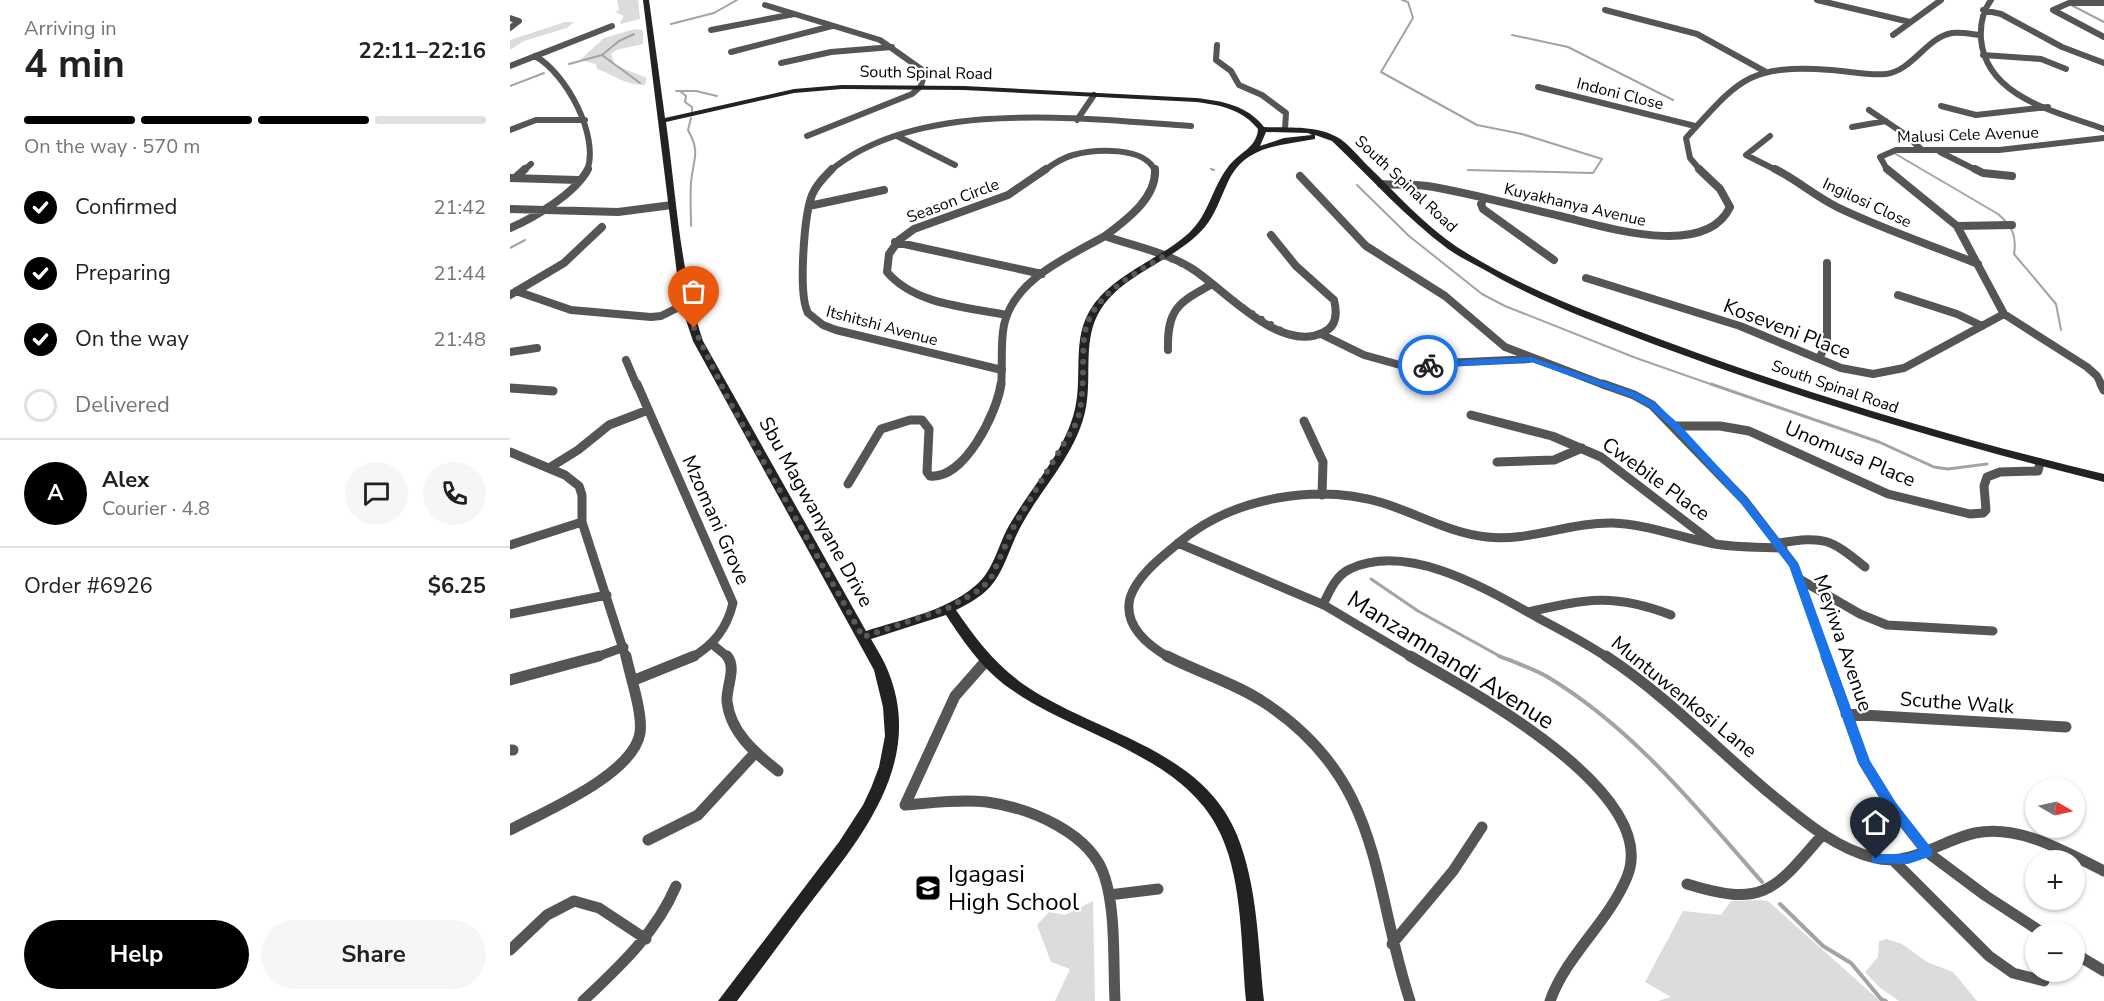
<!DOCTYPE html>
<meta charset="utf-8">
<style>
body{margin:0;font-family:"Nunito Sans",sans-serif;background:#f6f6f6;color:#202124;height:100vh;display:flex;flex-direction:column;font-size:22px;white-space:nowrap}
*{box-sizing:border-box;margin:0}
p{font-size:20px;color:#757577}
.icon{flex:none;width:33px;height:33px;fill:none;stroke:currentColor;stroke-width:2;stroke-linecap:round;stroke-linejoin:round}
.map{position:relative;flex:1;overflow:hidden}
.details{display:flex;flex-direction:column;background:#fff;width:510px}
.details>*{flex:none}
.needle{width:39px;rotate:99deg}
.controls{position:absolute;left:1515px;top:778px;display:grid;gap:12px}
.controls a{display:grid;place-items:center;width:60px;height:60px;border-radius:50%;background:#fff;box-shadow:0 2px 4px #0004;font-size:30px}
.pin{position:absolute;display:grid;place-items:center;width:51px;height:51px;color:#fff;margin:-62px -26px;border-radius:50% 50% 50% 0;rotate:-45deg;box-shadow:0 0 6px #0007}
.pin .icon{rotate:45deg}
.courier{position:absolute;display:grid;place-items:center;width:60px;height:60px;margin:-30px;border:4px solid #1a73e8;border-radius:50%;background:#fff;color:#222;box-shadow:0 2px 8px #0007}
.head em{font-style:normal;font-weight:700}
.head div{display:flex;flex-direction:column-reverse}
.head{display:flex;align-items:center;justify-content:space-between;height:102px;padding:0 24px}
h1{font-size:39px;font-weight:700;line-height:45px}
.bar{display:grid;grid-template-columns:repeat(4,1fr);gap:9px 6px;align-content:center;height:72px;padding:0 24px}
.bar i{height:8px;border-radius:4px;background:#e0e0e0}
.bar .on{background:#000}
.bar p{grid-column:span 4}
.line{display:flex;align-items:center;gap:15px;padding:0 24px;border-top:2px solid #e0e0e0}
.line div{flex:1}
.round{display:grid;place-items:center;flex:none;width:63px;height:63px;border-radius:32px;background:#f6f6f6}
ol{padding:0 24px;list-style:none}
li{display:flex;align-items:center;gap:18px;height:66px}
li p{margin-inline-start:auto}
li .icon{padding:6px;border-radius:50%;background:#000;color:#fff;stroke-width:4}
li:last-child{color:#757577}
li i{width:33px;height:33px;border:3px solid #e0e0e0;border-radius:50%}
.primary-button{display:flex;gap:12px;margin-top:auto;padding:12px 24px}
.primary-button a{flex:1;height:69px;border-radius:36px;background:#000;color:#fff;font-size:24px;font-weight:700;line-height:69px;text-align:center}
.primary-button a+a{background:#f6f6f6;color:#202124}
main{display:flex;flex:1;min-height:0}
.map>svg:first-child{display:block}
.green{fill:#dcdcdc}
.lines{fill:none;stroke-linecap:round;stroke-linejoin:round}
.stream-far2{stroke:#a3a3a3;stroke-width:2}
.stream-far1{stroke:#a3a3a3;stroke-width:3}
.stream{stroke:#a3a3a3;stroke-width:4}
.street-far3{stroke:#555;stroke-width:6}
.street-far2{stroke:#555;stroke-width:8}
.street-far1{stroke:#555;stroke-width:9}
.street{stroke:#555;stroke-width:11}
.secondary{fill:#222;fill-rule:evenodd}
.route{fill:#1a73e8}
.done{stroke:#595959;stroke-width:6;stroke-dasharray:0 10.8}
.labels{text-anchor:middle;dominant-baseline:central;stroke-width:4.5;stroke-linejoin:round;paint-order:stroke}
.far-street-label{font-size:16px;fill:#000;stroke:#fff}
.street-label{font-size:20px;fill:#000;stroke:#fff}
.near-street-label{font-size:24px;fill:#000;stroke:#fff}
.near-poi-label{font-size:24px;fill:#000;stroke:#fff;text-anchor:start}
</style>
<main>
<section class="details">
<div class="head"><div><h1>4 min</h1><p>Arriving in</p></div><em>22:11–22:16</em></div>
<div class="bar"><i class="on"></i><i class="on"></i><i class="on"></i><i></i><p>On the way · 570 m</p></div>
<ol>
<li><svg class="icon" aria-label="check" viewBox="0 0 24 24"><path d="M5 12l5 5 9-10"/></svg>Confirmed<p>21:42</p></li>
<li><svg class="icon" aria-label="check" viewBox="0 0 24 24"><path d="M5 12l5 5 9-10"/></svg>Preparing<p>21:44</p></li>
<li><svg class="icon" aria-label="check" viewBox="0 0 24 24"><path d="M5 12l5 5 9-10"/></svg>On the way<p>21:48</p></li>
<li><i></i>Delivered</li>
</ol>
<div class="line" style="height:108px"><b class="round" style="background:#000;color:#fff">A</b><div><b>Alex</b><p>Courier · 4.8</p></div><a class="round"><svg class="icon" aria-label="chat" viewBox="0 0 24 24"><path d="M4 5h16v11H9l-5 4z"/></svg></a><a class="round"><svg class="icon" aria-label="phone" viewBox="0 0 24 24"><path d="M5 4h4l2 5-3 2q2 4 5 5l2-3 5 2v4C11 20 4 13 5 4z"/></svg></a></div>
<div class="line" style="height:78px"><div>Order #6926</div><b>$6.25</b></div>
<div class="primary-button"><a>Help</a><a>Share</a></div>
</section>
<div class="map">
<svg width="1594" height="1001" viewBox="0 0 1594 1001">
<rect width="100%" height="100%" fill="#fff"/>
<!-- green -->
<path class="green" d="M107,0H128L130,19L111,24L110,22L114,16L105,12L109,10Z
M55,22H64L57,28L14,41L0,50V40Z
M125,29L133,30V44L106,50L101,54L105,65L137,78L135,85C117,86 104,75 87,69L86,64L70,60L94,38Z
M1252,900L1258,901L1370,1001H1148L1161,997L1135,982L1173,911L1211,915L1221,901Z
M583,901L585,1001H545L560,969L541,962L527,925L539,912L555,915Z
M1377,939L1392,944L1417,962L1443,972L1467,1001H1389L1369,987L1355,972L1368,957L1369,941Z"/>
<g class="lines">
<!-- stream-far2 -->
<path class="stream-far2" d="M892,0L898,2L903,18L871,72L967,125L1012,134L1092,159L1083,173L958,170
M1563,6L1594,22
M161,24L204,13L227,0
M124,34L109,41L92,55L130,83
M1002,35L1058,47L1163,100
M59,64L92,55
M0,86L34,73
M166,91H186L207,96
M170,91L176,96L175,102L182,107V111
M181,118L178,130C191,153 183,159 181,183C180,198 181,212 181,226
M1384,153L1488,214C1502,226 1507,235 1504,254L1546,304L1551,330
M701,169L704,170
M847,185L899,236L972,294L995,306L1126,358L1206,386
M0,248L15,240"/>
<!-- stream-far1 -->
<path class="stream-far1" d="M1201,384L1369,442L1424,467L1438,469L1477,464
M861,579L908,611L993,658"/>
<!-- stream -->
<path class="stream" d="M989,656C1004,662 1021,668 1036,676C1122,727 1187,808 1252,882
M1270,904L1313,946L1341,963L1371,999L1376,1001"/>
<!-- street-far3 -->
<path class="street-far3" d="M1307,0L1400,22
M1481,0C1472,12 1470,24 1471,39C1476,98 1548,112 1594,129
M1594,3H1559L1543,10L1594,37
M255,5L370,40L411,69L414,75L411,86L402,94L297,136
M1095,10L1187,34L1256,72
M1473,10L1491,14L1552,47L1594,63
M0,18L9,21L0,28
M201,30L284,14
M1383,35L1431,0
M707,45L706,60L721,71L729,85L752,95L776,113L775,129
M221,52L322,26
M1473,55L1531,59L1556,69
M25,56C56,73 90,136 77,171
M271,63L321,52L382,47
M0,66L102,26
M1028,87L1185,126
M1431,106L1466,115L1538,107
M1359,110L1396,135L1412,150
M567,120L584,95
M1342,127L1376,121
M0,130L26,120H75
M387,136L445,165
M1260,136L1236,155L1268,171
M1430,152L1468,171
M13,171L21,164
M320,171C408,97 575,119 681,126
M534,171C543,164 552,158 563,155C585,149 635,146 645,171
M1191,171L1180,158L1176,138C1229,80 1237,64 1321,70C1338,71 1359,76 1376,74C1402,71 1417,37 1442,33C1451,32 1461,34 1470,35
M1378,171L1370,157L1386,150H1489L1594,138"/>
<!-- street-far2 -->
<path class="street-far2" d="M322,169C314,177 306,185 302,195C294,216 288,294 298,313L313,325L326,330L492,370
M1265,169C1287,180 1305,196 1327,207C1372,229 1421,245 1468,264
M1377,169L1447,226L1494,314L1577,367L1587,376L1592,386
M1465,169L1473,173L1502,176
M790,176L856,246L935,296L995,347L1097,386
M0,178L68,180
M5,178L15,169
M871,184C886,185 902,184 917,186C961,193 1006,206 1050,216C1093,226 1195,260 1220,207L1210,189L1189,169
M974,198L971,204L973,209L1044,260
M299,206L374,190
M0,209L108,212L162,205
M1447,226L1502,225
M0,228C24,218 66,193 78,169
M595,236C616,220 647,198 645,169
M385,242L532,274
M1076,278L1230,326L1331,368L1363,374L1394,368L1494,314
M6,291L61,310L141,317L151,316L177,303
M0,295L54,263L92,227
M1388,295L1447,314L1472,326
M497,315C457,307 405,305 377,272L379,254L389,240L404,229L498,195L536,169
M811,334L854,355L890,365L1019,359
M658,350C657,309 668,303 702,284
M0,352L27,348
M1309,359L1317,342V263
M116,360L127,386
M491,386C493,366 490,345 494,325C504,279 558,257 595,236C623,246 655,252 681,268C715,289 770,355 814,332C827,326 827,312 824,300L786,266L761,235"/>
<!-- street-far1 -->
<path class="street-far1" d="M127,384L223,603C217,628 204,645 181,658
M1093,384L1124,395L1142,405L1234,500L1284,565L1317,658
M1591,384L1594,390
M0,388L43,391
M961,415L1042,436L1091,457L1202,542
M794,421L813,462L812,495
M1165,426H1210L1239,431L1378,494L1460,514L1473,513L1476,510L1474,486L1477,477L1490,472L1528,471L1530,463
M0,452L55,475L69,486L72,495V522L116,658
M987,462L1044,460L1072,448
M39,468L68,450L99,425L138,410
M338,484L371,429L400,420H412L419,429L417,472L420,476C454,480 487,413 491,384
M668,543L814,605L903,658
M1269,543C1315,536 1319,538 1355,567
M0,545L72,522
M1291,580L1350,614L1377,625L1483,631
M813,605C819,592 826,575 840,569C899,541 980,591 1030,619C1053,631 1076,643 1098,658
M1018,612C1077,599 1103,593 1161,615
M0,614L97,595
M202,644L219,658
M84,658L114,647
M660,658C639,646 613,626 620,598C627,575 653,556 671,541C724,497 808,483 873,503C908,514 940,533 977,537C1018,542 1061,522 1103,523C1135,524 1169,537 1200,543C1224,548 1249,547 1273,548"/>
<!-- street -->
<path class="street" d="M217,656C227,668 216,687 217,701C220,732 245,753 268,771
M657,656C690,673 725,683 755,703C874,782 861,882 900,1001
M900,656C959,690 1152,792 1117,877C1098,923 1057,954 1040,1001
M1096,656C1154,694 1204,746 1257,791C1289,817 1323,848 1365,858C1400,867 1432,840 1465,833C1510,824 1555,852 1594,871
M1316,656L1354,762L1381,806L1417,852L1476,896L1533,933
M475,662L445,696L395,805C422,803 450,799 477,802C520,808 582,833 595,878C606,913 603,963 605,1001
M0,680L89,656
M122,681L184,656
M1336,714L1556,727
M0,750H3
M0,830C35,811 123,775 130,733C133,713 120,676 116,656
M138,840L188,815L245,753
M1384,861L1479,956L1503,973L1534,981
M1177,884C1254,908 1264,891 1313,834
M599,895L648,889
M882,944L943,871L972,827
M0,950L37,915L64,901L89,908L136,939
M1564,953L1594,971
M73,1001C110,966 146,933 166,886"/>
<!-- secondary -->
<path class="secondary" d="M133,0H139L155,118L284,89L332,85L454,86L686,98C712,101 737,105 754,127C778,128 806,125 827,137C838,143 849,157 858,166C886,193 914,225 947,247C1014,290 1089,316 1163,344C1304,396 1448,439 1594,474V482C1441,444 1291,399 1143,344C1085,322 1027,301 973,269C962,263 949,257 938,249C896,218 860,177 822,141L805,135V139C769,146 734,145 717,184C710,199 705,215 694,228C665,261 615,272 591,309C572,338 582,375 576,407C568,452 532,487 511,526C500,546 495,570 480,587C471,597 458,604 446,610C465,638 485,664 513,684C583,733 691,747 727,835C748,887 748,946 754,1001H736C731,949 733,883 711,835C676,756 571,737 505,692C475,673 455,644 436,615L361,639C367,650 374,660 378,671C414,759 355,833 304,898C278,932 253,967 227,1001H208L329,842L353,805L361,788L369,767L375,736L373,707L364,670L183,341L174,314L168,282ZM332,89L454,90L686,102C710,105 732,109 748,129C747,148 728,153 718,167C702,188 699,214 679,233C649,260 605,273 582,307C561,338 573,375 565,409C555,452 522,486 500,524C488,544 484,571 465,586C434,612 393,619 356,631L193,341C170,273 166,194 156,122L284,93ZM756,132L798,133L802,135L774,138L750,146Z"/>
</g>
<!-- route -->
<path class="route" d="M1021,357L1127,393L1145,403L1169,424L1237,498L1289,565L1360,761L1386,803L1422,849V856L1398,864L1362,863V855L1366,854H1397L1409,850L1377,810L1348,762L1279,566L1230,502L1162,428L1139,407L1121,397L1021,362L918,368L914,365L918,362Z"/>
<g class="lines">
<!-- done -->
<path class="done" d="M184,328L218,399L353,637L438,608L471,589L481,578L504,526L567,422C575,395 572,367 574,339C577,298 622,275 654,256L682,269L737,310L776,333L795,337L811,334L839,349L873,361L918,365"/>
</g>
<!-- icons -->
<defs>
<g id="school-square" transform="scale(1.35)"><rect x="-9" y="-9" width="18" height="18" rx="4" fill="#000" stroke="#fff"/><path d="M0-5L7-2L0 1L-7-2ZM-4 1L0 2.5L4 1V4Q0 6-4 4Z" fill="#fff"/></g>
</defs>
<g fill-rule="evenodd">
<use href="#school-square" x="418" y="888"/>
</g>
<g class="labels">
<!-- far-street labels -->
<g class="far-street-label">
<text transform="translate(416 73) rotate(1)">South Spinal Road</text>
<text transform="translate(1110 94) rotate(14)">Indoni Close</text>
<text transform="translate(1458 135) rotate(-2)">Malusi Cele Avenue</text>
<text transform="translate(896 184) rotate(43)">South Spinal Road</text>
<text transform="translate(443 201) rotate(-21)">Season Circle</text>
<text transform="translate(1357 203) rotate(25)">Ingilosi Close</text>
<text transform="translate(1065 205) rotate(13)">Kuyakhanya Avenue</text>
<text transform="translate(372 326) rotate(15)">Itshitshi Avenue</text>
<text transform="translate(1325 387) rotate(19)">South Spinal Road</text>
</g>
<!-- street labels -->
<g class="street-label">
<text transform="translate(1277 329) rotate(21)">Koseveni Place</text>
<text transform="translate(1340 454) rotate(23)">Unomusa Place</text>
<text transform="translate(1146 479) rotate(36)">Cwebile Place</text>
<text transform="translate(306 512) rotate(61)">Sbu Magwanyane Drive</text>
<text transform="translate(206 520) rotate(66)">Mzomani Grove</text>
<text transform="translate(1333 643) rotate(71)">Meyiwa Avenue</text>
<text transform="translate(1174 697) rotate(39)">Muntuwenkosi Lane</text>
<text transform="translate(1447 703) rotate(4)">Scuthe Walk</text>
</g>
<!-- near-street labels -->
<g class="near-street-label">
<text transform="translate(941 660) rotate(32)">Manzamnandi Avenue</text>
</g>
<!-- near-poi labels -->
<g class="near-poi-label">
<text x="438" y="874">Igagasi<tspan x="438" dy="28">High School</tspan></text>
</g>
</g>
</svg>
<div class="controls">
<a><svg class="needle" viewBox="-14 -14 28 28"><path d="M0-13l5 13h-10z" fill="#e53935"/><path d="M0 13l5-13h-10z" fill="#757577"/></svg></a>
<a>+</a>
<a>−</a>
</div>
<div class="pin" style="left:184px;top:328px;background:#ea580c"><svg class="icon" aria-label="bag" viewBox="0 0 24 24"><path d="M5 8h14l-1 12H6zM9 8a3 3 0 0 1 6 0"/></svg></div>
<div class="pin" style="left:1366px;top:859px;background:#1f2937"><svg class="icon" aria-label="home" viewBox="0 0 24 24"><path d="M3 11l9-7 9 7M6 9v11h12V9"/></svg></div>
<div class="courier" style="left:918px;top:365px"><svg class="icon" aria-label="bike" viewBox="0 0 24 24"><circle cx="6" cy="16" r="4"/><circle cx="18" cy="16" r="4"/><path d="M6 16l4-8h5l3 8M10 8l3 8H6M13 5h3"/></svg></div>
</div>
</main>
